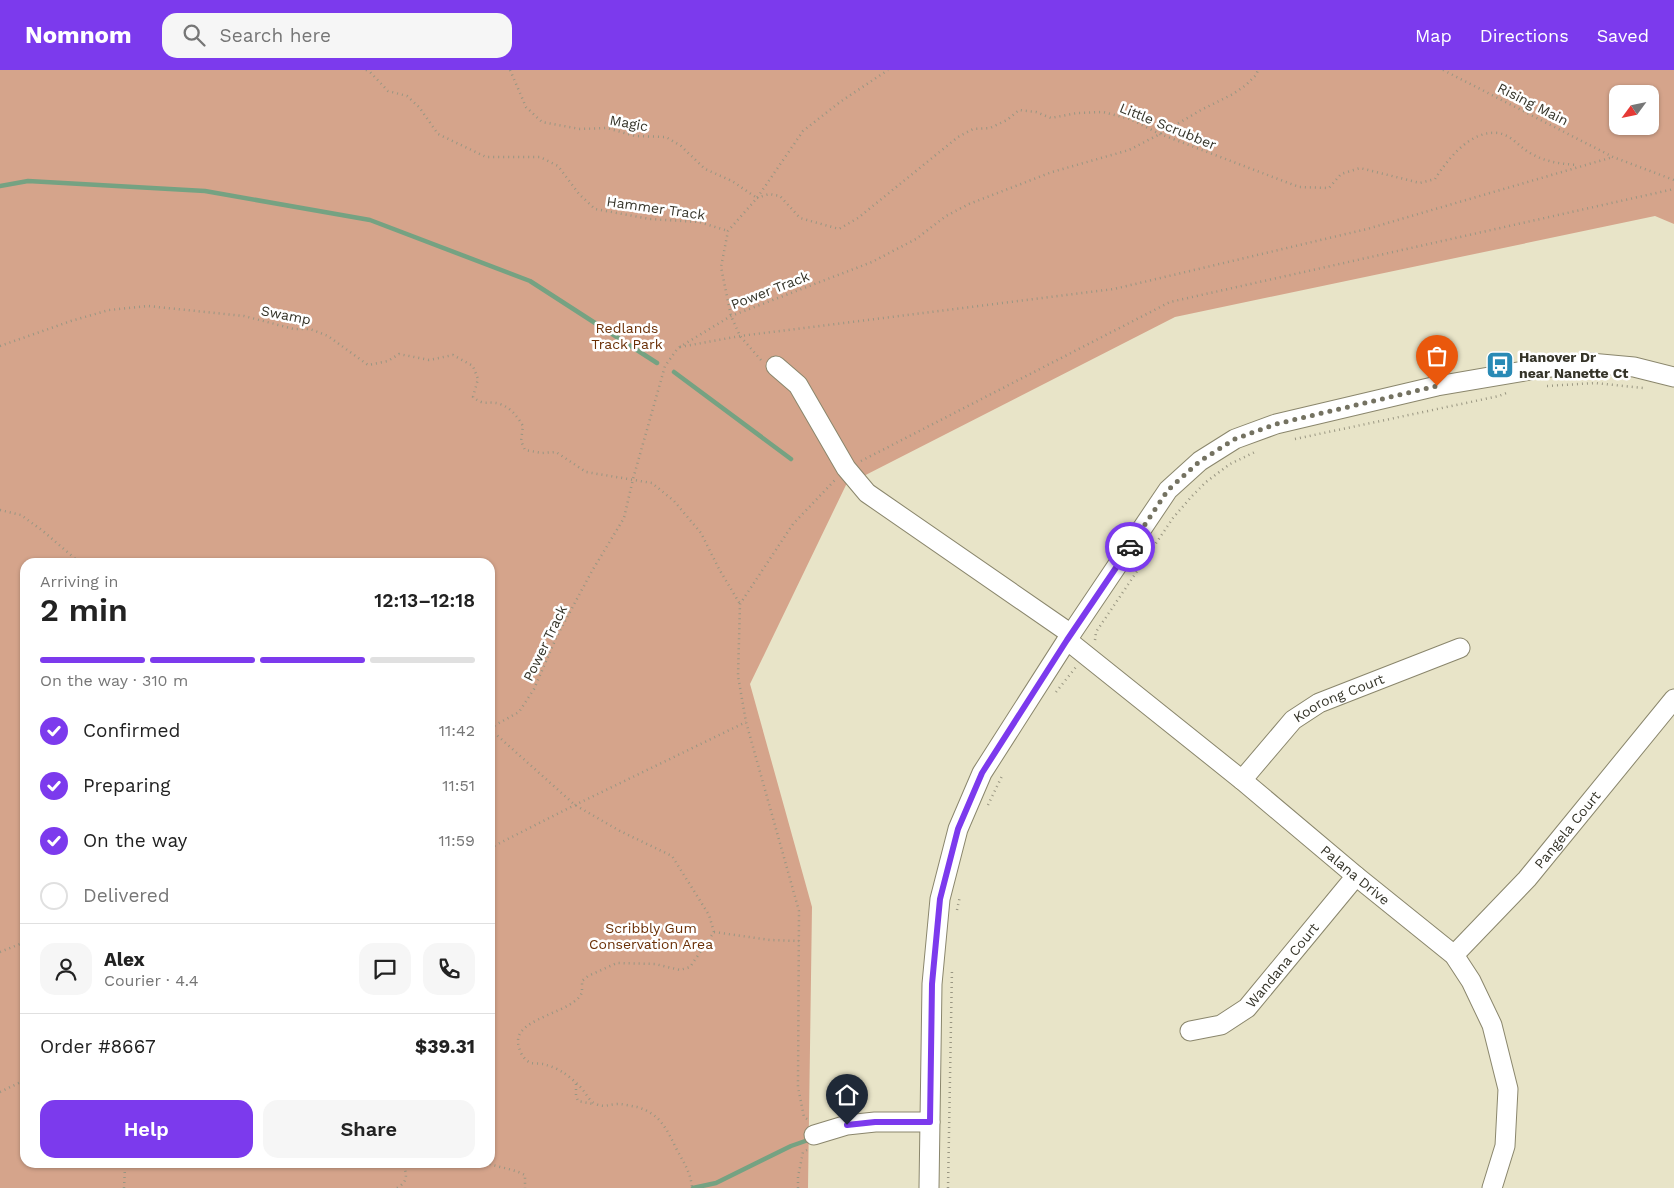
<!DOCTYPE html>
<meta charset="utf-8">
<style>
body{margin:0;font-family:"Work Sans",sans-serif;background:#f6f6f6;color:#222;height:100vh;display:flex;flex-direction:column;font-size:19px;white-space:nowrap}
*{box-sizing:border-box;margin:0}
p{font-size:16px;color:#767676}
.icon{flex:none;width:28px;height:28px;fill:none;stroke:currentColor;stroke-width:2;stroke-linecap:round;stroke-linejoin:round}
.map{position:relative;flex:1;overflow:hidden}
.sheet{position:absolute;left:20px;top:488px;width:475px;height:610px;display:flex;flex-direction:column;background:#fff;border-radius:15px;box-shadow:0 1px 4px #0004}
.sheet>*{flex:none}
.needle{width:32px;rotate:237deg}
.fabs{position:absolute;left:1609px;top:15px;display:grid;gap:10px}
.fabs a{display:grid;place-items:center;width:50px;height:50px;border-radius:10px;background:#fff;box-shadow:0 1px 4px #0004;font-size:25px}
.pin{position:absolute;display:grid;place-items:center;width:42px;height:42px;color:#fff;margin:-51px -21px;border-radius:50% 50% 50% 0;rotate:-45deg;box-shadow:0 0 5px #0007}
.pin .icon{rotate:45deg}
.courier{position:absolute;display:grid;place-items:center;width:50px;height:50px;margin:-25px;border:4px solid #7c3aed;border-radius:50%;background:#fff;color:#222;box-shadow:0 1px 6px #0007}
.summary em{font-style:normal;font-weight:600}
.summary div{display:flex;flex-direction:column-reverse}
.summary{display:flex;align-items:center;justify-content:space-between;height:85px;padding:0 20px}
h1{font-size:32px;font-weight:600;line-height:38px}
.bar{display:grid;grid-template-columns:repeat(4,1fr);gap:8px 5px;align-content:center;height:60px;padding:0 20px}
.bar i{height:6px;border-radius:4px;background:#e0e0e0}
.bar .selected{background:#7c3aed}
.bar p{grid-column:span 4}
.line{display:flex;align-items:center;gap:12px;padding:0 20px;border-top:1px solid #e0e0e0}
.line div{flex:1}
.round{display:grid;place-items:center;flex:none;width:52px;height:52px;border-radius:15px;background:#f6f6f6}
ol{padding:0 20px;list-style:none}
li{display:flex;align-items:center;gap:15px;height:55px}
li p{margin-inline-start:auto}
li .icon{padding:5px;border-radius:50%;background:#7c3aed;color:#fff;stroke-width:4}
li:last-child{color:#767676}
li i{width:28px;height:28px;border:2px solid #e0e0e0;border-radius:50%}
.primary-button{display:flex;gap:10px;margin-top:auto;padding:10px 20px}
.primary-button a{flex:1;height:58px;border-radius:15px;background:#7c3aed;color:#fff;font-size:20px;font-weight:600;line-height:58px;text-align:center}
.primary-button a+a{background:#f6f6f6;color:#222}
header{display:flex;align-items:center;gap:30px;box-sizing:border-box;height:70px;padding:0 25px;background:#7c3aed;color:#fff}
header strong{font-size:24px}
nav{display:flex;gap:28px;margin-inline-start:auto;font-size:18px}
.search{width:350px;height:45px;background:#f6f6f6;display:flex;align-items:center;gap:12px;box-sizing:border-box;padding:0 18px;border-radius:15px;color:#767676;font-size:19px}
.map>svg:first-child{display:block}
.forest{fill:#d5a48b;fill-rule:evenodd}
.lines{fill:none;stroke-linecap:round;stroke-linejoin:round}
.stream{stroke:#75a282;stroke-width:4.5}
.minor-casing{stroke:#8a866c;stroke-width:21}
.path{stroke:#999682;stroke-width:2.5;stroke-dasharray:1 4;stroke-linecap:butt}
.minor{stroke:#fff;stroke-width:19}
.done{stroke:#747261;stroke-width:5;stroke-dasharray:0 9}
.route{stroke:#7c3aed;stroke-width:6}
.labels{text-anchor:middle;dominant-baseline:central;stroke-width:5;stroke-linejoin:round;paint-order:stroke}
.street-label{font-size:14px;fill:#353429;stroke:#fff}
.park-label{font-size:14px;fill:#6a2f06;stroke:#fff}
.poi-label{font-size:14px;font-weight:bold;fill:#353429;stroke:#fff;text-anchor:start}
</style>
<header>
<strong>Nomnom</strong>
<div class="search"><svg class="icon" aria-label="search" viewBox="0 0 24 24"><circle cx="10" cy="10" r="6"/><path d="M15 15l6 6"/></svg>Search here</div>
<nav><a>Map</a><a>Directions</a><a>Saved</a></nav>
</header>
<div class="map">
<svg width="1674" height="1118" viewBox="0 0 1674 1118">
<rect width="100%" height="100%" fill="#e8e4c8"/>
<!-- forest -->
<path class="forest" d="M0,0H1674V154L1655,146L1175,247L846,415L750,614L812,837L808,1118H0ZM1618,24H1650V56H1618ZM25,492H490V1092H25Z"/>
<g class="lines">
<!-- stream -->
<path class="stream" d="M0,116L28,111L205,121L370,150L530,211L657,293
M674,302L791,389
M693,1118L716,1113L791,1076L811,1069"/>
<!-- minor casing -->
<g class="minor-casing">
<g id="minor">
<path d="M776,296L798,315L846,398L867,423L1071,564"/>
<path id="s1" d="M1067,570L1242,710L1356,806L1454,885L1471,911L1492,955L1508,1019L1505,1076L1492,1118"/>
<path id="s2" d="M1242,710L1293,650L1319,633L1460,578"/>
<path id="s3" d="M1454,885L1527,809L1674,629"/>
<path id="s4" d="M1190,961L1221,955L1247,938L1356,806"/>
<path d="M814,1065L847,1055L875,1052H930"/>
<path d="M929,1118L932,914L940,829L958,759L982,703L1067,570L1168,420L1200,391L1235,369L1276,354L1437,316L1542,298L1590,293L1634,297L1674,307"/>
</g>
</g>
<!-- path -->
<path class="path" d="M366,0L370,2L388,21L407,26L419,37L438,64L486,87H540L558,96L579,124L595,139L650,149L699,152L728,161
M510,0L526,37L542,52L580,59L607,58L635,66L666,67L681,76L705,99L732,111L757,128
M1443,0L1613,87L1674,110
M757,128L769,124L780,126L800,148L839,159L858,148L958,67L973,59L990,58L1007,50L1019,40L1036,42L1051,48L1077,43L1103,42L1130,49L1160,64L1299,117L1329,118L1341,104L1360,98L1420,113L1435,109C1448,89 1470,60 1498,63C1512,65 1519,77 1530,83C1545,92 1561,94 1578,95
M0,276L71,251L109,240L148,236L244,246L294,259H310L328,266L368,295L388,291L399,284L429,290L453,285L473,296L478,309L473,327C485,337 488,330 500,334C511,338 517,346 523,356L521,371L525,380L542,383L556,382L586,402L652,413L674,431L701,463L719,499L740,534
M680,277L740,266L1114,219L1367,159L1613,87
M761,290L740,266L731,246L721,197L728,161L757,128L803,61L840,32L888,0
M1547,316L1595,313L1643,318
M1295,369L1499,326L1509,322
M861,391L1170,232L1674,119
M0,440L21,445L43,461L79,492
M1095,570L1096,562L1173,448L1192,426L1206,412L1230,394L1257,381
M1056,622L1076,597
M490,658L519,642L534,619L557,566L592,501L624,448L633,409L665,296L678,278L731,246L872,192L916,169L946,146L969,134L1052,102L1129,80L1160,64L1201,40L1233,24L1246,15L1256,5L1258,0
M490,659L575,735L620,761L672,786L709,845L714,862L690,897L680,900L655,894L617,893L588,906L582,911C582,914 582,919 582,922C576,942 518,947 518,971C518,979 523,990 531,993C536,994 542,993 546,995C552,996 559,1000 564,1003C570,1007 578,1014 583,1020C587,1025 590,1032 596,1034C604,1038 610,1034 618,1034C624,1034 631,1036 637,1037C661,1044 667,1060 677,1080C684,1093 691,1103 692,1118
M988,735L1003,704
M490,778L575,735L746,652
M957,840L960,826
M714,862L770,870L799,871
M0,882L25,872
M576,1014V1025L578,1031L593,1034
M0,1022L25,1010
M807,1049L804,1047L798,1017L799,841L746,652L738,606L740,534L793,454L835,410
M176,1092L187,1096L210,1092
M485,1092C498,1098 512,1098 525,1105V1118
M124,1118L125,1097L128,1092
M397,1118C409,1111 407,1103 402,1092
M798,1118V1107L803,1082L807,1080
M948,1118L952,898"/>
<!-- minor -->
<use href="#minor" class="minor"/>
</g>
<g class="lines">
<!-- done -->
<path class="done" d="M1130,477L1168,420L1200,391L1235,369L1276,354L1437,316"/>
<!-- route -->
<path class="route" d="M847,1055L875,1052H930L932,914L940,829L958,759L982,703L1067,570L1130,477"/>
</g>
<!-- icons -->
<defs>
<g id="bus-square" transform="scale(1.4375)"><rect x="-9" y="-9" width="18" height="18" rx="4" fill="#298ab5" stroke="#fff"/><path d="M-5-6H5V4H4V6H2V4H-2V6H-4V4H-5ZM-3.5-4V0h7V-4ZM-3.5 1.2v1.5H-2V1.2ZM2 1.2v1.5H3.5V1.2Z" fill="#fff"/></g>
</defs>
<g fill-rule="evenodd">
<use href="#bus-square" x="1500" y="295"/>
</g>
<g class="labels">
<!-- street labels -->
<g class="street-label">
<text transform="translate(1533 34) rotate(27)">Rising Main</text>
<text transform="translate(629 53) rotate(10)">Magic</text>
<text transform="translate(1168 56) rotate(22)">Little Scrubber</text>
<text transform="translate(656 138) rotate(8)">Hammer Track</text>
<text transform="translate(770 220) rotate(-21)">Power Track</text>
<text transform="translate(286 245) rotate(11)">Swamp</text>
<text transform="translate(545 573) rotate(-64)">Power Track</text>
<text stroke="none"><textPath href="#s2" startOffset="130">Koorong Court</textPath></text>
<text stroke="none"><textPath href="#s3" startOffset="169">Pangela Court</textPath></text>
<text stroke="none"><textPath href="#s1" startOffset="372">Palana Drive</textPath></text>
<text stroke="none"><textPath href="#s4" startOffset="118">Wandana Court</textPath></text>
</g>
<!-- park labels -->
<g class="park-label">
<text x="627" y="258">Redlands<tspan x="627" dy="16">Track Park</tspan></text>
<text x="651" y="858">Scribbly Gum<tspan x="651" dy="16">Conservation Area</tspan></text>
</g>
<!-- poi labels -->
<g class="poi-label">
<text x="1519" y="287">Hanover Dr<tspan x="1519" dy="16">near Nanette Ct</tspan></text>
</g>
</g>
</svg>
<div class="fabs">
<a><svg class="needle" viewBox="-14 -14 28 28"><path d="M0-13l5 13h-10z" fill="#e53935"/><path d="M0 13l5-13h-10z" fill="#767676"/></svg></a>
</div>
<div class="pin" style="left:1437px;top:316px;background:#ea580c"><svg class="icon" aria-label="bag" viewBox="0 0 24 24"><path d="M5 8h14l-1 12H6zM9 8a3 3 0 0 1 6 0"/></svg></div>
<div class="pin" style="left:847px;top:1055px;background:#1f2937"><svg class="icon" aria-label="home" viewBox="0 0 24 24"><path d="M3 11l9-7 9 7M6 9v11h12V9"/></svg></div>
<div class="courier" style="left:1130px;top:477px"><svg class="icon" aria-label="car" viewBox="0 0 24 24"><path d="M5 17H2v-5l4-1 3-4h7l3 4 3 1v5h-3M9 17h6M6 11h13"/><circle cx="7" cy="17" r="2"/><circle cx="17" cy="17" r="2"/></svg></div>
<section class="sheet">
<div class="summary"><div><h1>2 min</h1><p>Arriving in</p></div><em>12:13–12:18</em></div>
<div class="bar"><i class="selected"></i><i class="selected"></i><i class="selected"></i><i></i><p>On the way · 310 m</p></div>
<ol>
<li><svg class="icon" aria-label="check" viewBox="0 0 24 24"><path d="M5 12l5 5 9-10"/></svg>Confirmed<p>11:42</p></li>
<li><svg class="icon" aria-label="check" viewBox="0 0 24 24"><path d="M5 12l5 5 9-10"/></svg>Preparing<p>11:51</p></li>
<li><svg class="icon" aria-label="check" viewBox="0 0 24 24"><path d="M5 12l5 5 9-10"/></svg>On the way<p>11:59</p></li>
<li><i></i>Delivered</li>
</ol>
<div class="line" style="height:90px"><a class="round"><svg class="icon" aria-label="person" viewBox="0 0 24 24"><circle cx="12" cy="8" r="4"/><path d="M4 21q1-7 8-7t8 7"/></svg></a><div><b>Alex</b><p>Courier · 4.4</p></div><a class="round"><svg class="icon" aria-label="chat" viewBox="0 0 24 24"><path d="M4 5h16v11H9l-5 4z"/></svg></a><a class="round"><svg class="icon" aria-label="phone" viewBox="0 0 24 24"><path d="M5 4h4l2 5-3 2q2 4 5 5l2-3 5 2v4C11 20 4 13 5 4z"/></svg></a></div>
<div class="line" style="height:65px"><div>Order #8667</div><b>$39.31</b></div>
<div class="primary-button"><a>Help</a><a>Share</a></div>
</section>
</div>
